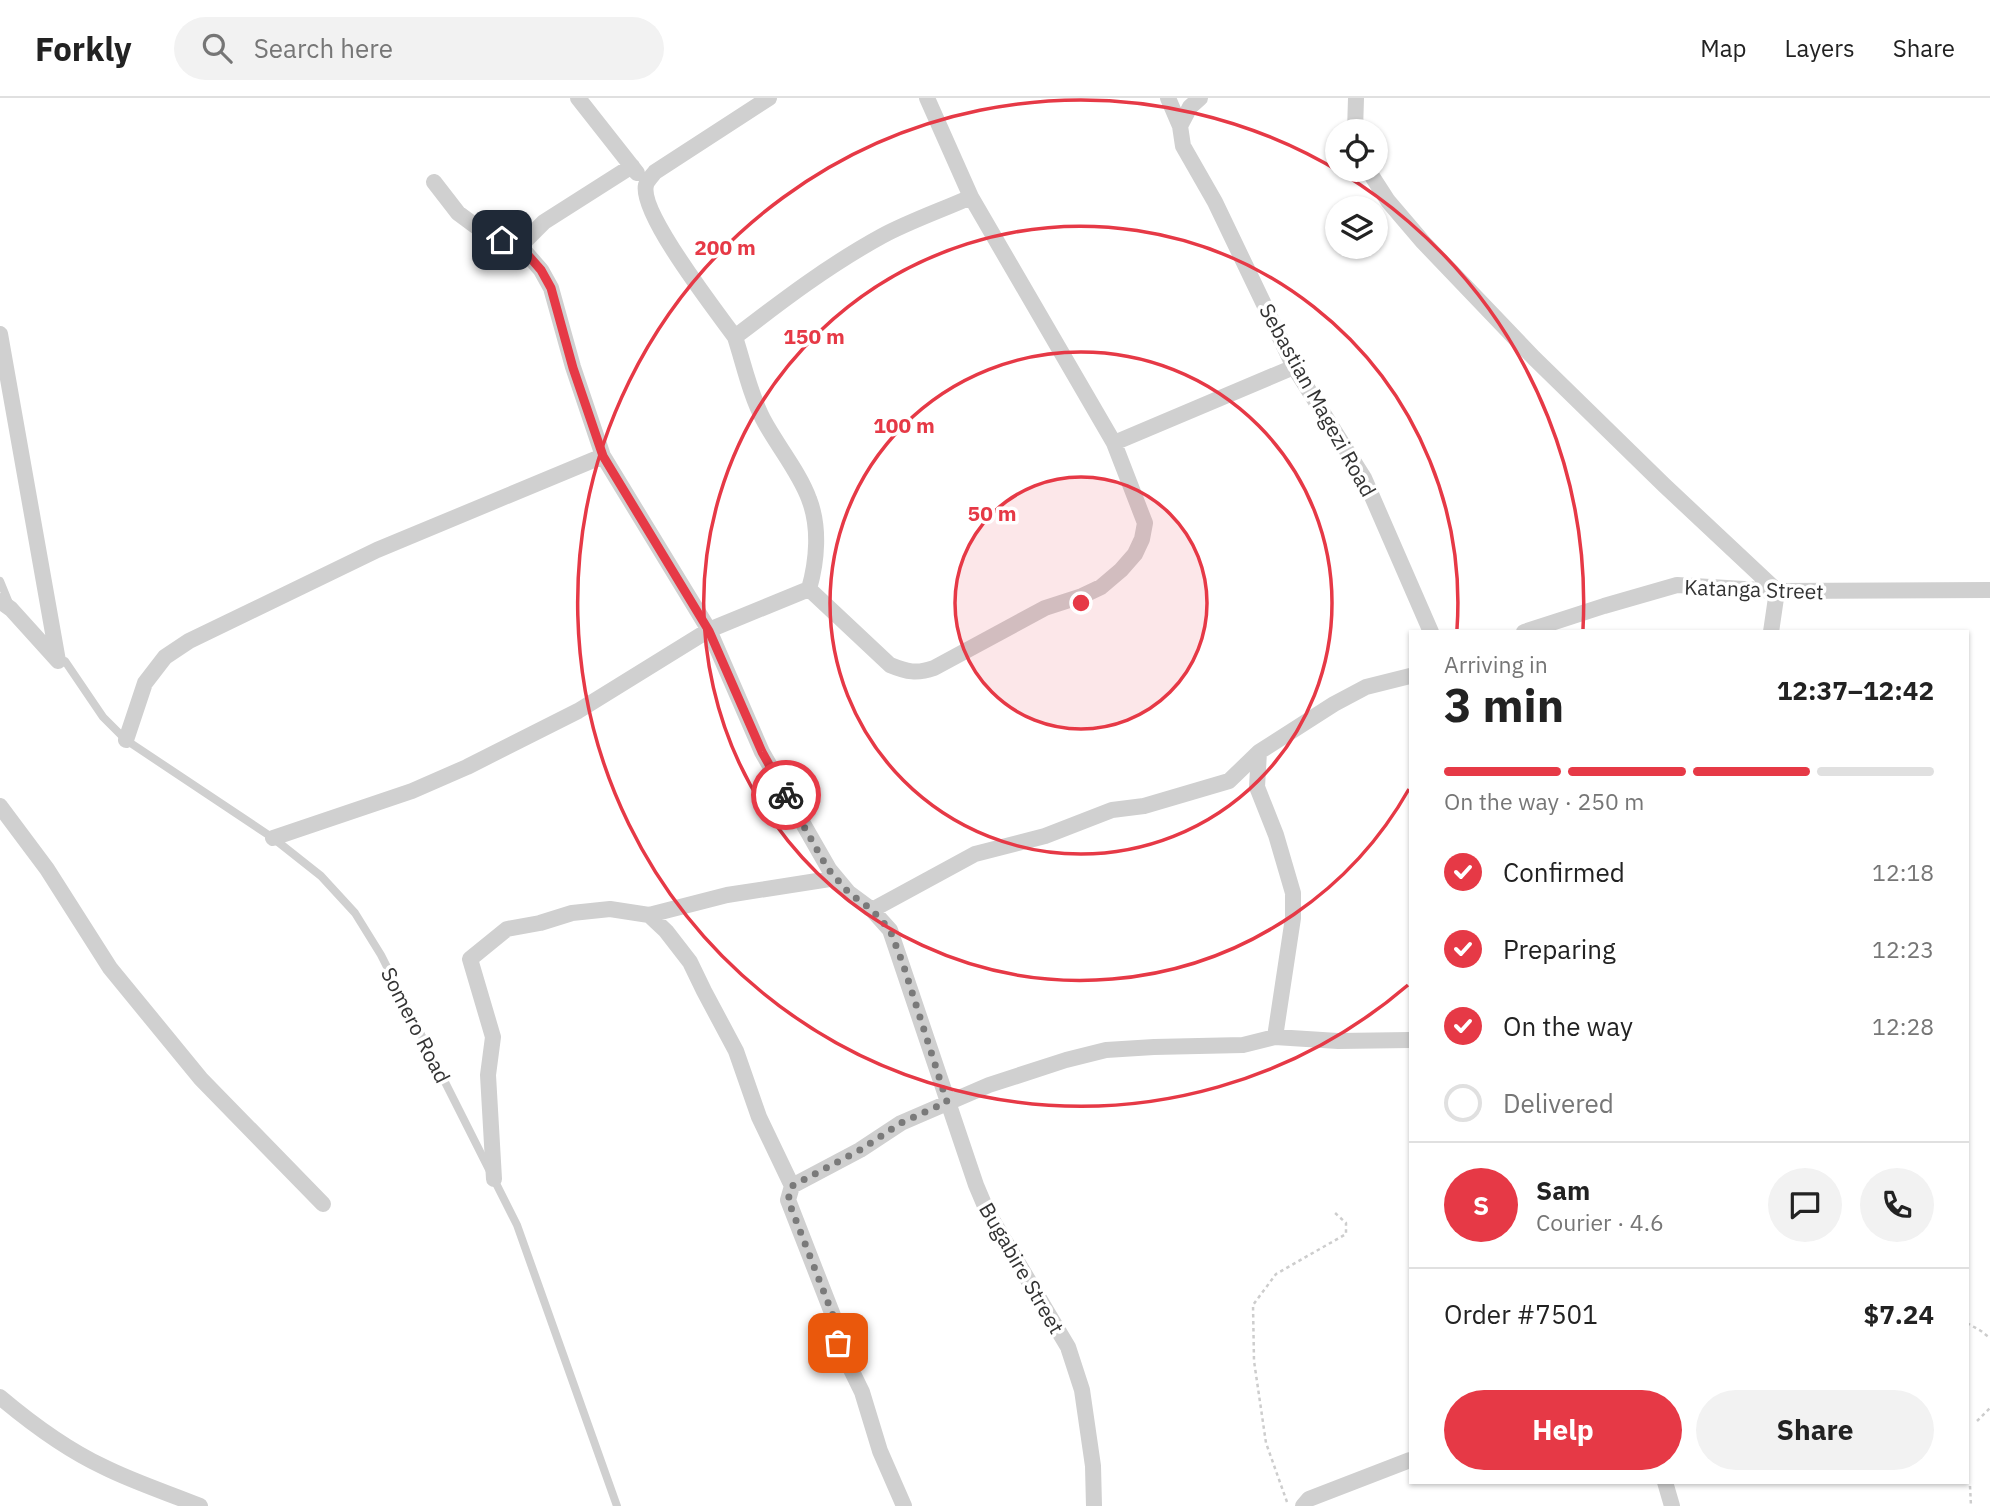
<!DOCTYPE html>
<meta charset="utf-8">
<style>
body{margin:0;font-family:"IBM Plex Sans",sans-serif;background:#f2f2f2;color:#222;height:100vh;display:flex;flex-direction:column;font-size:26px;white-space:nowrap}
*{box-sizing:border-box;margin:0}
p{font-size:23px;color:#767676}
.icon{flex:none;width:38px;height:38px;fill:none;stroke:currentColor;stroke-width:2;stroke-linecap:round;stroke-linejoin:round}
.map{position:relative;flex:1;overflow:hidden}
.details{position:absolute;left:1409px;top:532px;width:560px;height:854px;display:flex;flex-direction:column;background:#fff;border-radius:0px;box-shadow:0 2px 5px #0004}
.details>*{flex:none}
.fabs{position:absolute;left:1325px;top:21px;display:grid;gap:14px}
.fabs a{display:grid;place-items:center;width:63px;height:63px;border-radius:50%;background:#fff;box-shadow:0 2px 5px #0004;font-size:35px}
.pin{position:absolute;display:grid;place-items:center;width:60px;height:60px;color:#fff;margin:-30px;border-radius:14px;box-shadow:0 4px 10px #0006}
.courier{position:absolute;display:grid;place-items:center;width:70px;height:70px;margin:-35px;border:5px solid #e63946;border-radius:50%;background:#fff;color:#222;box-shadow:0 2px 9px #0007}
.head em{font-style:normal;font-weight:700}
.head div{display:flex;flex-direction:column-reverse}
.head{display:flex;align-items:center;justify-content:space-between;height:119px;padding:0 35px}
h1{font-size:46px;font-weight:700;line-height:52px}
.bar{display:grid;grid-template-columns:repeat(4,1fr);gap:10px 7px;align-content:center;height:84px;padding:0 35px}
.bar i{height:9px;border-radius:5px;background:#e0e0e0}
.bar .active{background:#e63946}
.bar p{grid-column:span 4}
.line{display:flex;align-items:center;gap:18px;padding:0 35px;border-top:2px solid #e0e0e0}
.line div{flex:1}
.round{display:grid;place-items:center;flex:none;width:74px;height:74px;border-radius:37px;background:#f2f2f2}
ol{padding:0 35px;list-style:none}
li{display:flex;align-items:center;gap:21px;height:77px}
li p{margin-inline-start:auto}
li .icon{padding:7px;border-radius:50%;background:#e63946;color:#fff;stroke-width:4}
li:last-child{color:#767676}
li i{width:38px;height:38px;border:4px solid #e0e0e0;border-radius:50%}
.button{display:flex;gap:14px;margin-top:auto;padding:14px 35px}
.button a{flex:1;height:80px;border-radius:42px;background:#e63946;color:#fff;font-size:28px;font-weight:700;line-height:80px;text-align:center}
.button a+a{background:#f2f2f2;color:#222}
header{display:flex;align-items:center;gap:42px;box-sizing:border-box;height:98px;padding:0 35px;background:#fff;border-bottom:2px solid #e0e0e0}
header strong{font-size:33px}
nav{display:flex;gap:38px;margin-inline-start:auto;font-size:24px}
.search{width:490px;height:63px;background:#f2f2f2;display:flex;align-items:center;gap:18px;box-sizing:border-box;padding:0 24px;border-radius:38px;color:#767676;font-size:26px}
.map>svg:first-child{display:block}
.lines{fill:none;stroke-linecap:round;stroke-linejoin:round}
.path{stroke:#cdcdcd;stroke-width:2.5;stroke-dasharray:3.5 3.5;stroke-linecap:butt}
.service{stroke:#d0d0d0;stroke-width:8}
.minor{stroke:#d0d0d0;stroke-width:16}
.done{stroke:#7a7a7a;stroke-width:7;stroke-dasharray:0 12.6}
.route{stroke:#e63946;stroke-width:9}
.ring{fill:none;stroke:#e63946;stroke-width:3.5}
.labels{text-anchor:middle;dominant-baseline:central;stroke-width:7;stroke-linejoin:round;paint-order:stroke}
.street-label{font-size:21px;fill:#333;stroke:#fff}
.centre{fill:#e63946;stroke:#fff;stroke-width:3.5}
.ring-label{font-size:21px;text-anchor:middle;font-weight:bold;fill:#e63946;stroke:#fff;stroke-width:7;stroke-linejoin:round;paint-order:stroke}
</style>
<header>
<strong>Forkly</strong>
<div class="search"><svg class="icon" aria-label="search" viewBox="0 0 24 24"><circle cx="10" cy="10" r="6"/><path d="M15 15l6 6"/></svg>Search here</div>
<nav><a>Map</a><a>Layers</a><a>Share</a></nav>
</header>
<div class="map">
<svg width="1990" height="1408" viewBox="0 0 1990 1408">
<rect width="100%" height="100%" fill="#fff"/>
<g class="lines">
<!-- path -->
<path class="path" d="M1967,1225L1981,1233L1990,1240
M1977,1323L1990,1310
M1970,1388L1971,1408
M1287,1404L1266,1345L1254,1263L1253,1207L1276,1176L1346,1136V1125L1334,1114"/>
<!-- service -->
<path class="service" d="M0,483L9,505
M58,563H65L103,619L126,642L273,740L321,778L355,815L381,857L517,1127L617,1408"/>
<!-- minor -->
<path class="minor" d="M578,0L637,75
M927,0L971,99
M1168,0L1180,28
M1200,0L1190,9L1180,28L1183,48L1215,104L1294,269L1364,380L1431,534
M1355,33L1356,0
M1368,72L1388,103L1423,144L1534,260L1664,387L1777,493L1771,534
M434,84L458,115L485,135L520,148L541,172L551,190L573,269L603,358L709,532L762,654L829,771L849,795L872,812L890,832L976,1087L987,1113L1068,1249L1082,1292L1093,1368L1094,1408
M520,148L544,124L632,68
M0,236L58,563
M735,239C717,214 639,115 646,87C647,83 652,78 655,74L769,0
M1114,345L1294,269
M0,503L11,511L58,563
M1524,534L1604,508L1677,487L1777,493L1990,492
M126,642L145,585L165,559L189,543L377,452L603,358
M0,708L47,771L110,870L201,981L323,1106
M273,740L412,693L467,669L578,613L709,532L809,491C817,463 820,429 809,401C800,375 776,346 763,321C750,296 744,267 735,239C783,202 829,167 882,138C910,123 942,112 971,99L1114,345L1145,425L1142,441L1135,456L1121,472L1101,489L1082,498L1045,510L934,570C917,576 907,574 890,567L809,491
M872,812L975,756L1045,738L1112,712L1144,708L1229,683L1259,654L1334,606L1366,589L1410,578
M649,817L727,797L836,780
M1275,939L1338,943L1410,942
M494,1081L488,977L493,939L470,861L507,831L540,825L572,815L610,811L649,817L666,833L690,864L704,893L736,953L759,1019L792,1088
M0,1299C32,1326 66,1351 104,1369C134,1384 168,1395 200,1408
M1665,1384L1672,1408
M904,1408L880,1353L862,1294L838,1245L834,1220L788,1102L792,1088L860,1052L901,1025L989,987L1066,962L1106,952L1154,949L1243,947L1275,939L1293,820V795L1276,737L1257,689L1259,654
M1303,1408L1309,1401L1410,1362"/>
</g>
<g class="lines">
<!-- done -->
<path class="done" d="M786,697L828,771L849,795L872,812L890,832L903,866L947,1004L901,1025L860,1052L792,1088L788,1102L834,1220L838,1245"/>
<!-- route -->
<path class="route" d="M502,142L520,148L541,172L551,190L573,270L603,358L709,533L762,654L786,697"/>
</g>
<!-- distance rings -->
<circle cx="1081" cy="505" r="126" fill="#e63946" fill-opacity=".12"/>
<g class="ring">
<circle cx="1081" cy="505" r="126"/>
<circle cx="1081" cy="505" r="251"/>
<path d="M1409 691A377 377 0 1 1 1457 531"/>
<path d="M1408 887A503 503 0 1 1 1583 531"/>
</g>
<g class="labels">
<!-- street labels -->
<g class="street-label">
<text transform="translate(1318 302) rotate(61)">Sebastian Magezi Road</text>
<text transform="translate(1754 491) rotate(2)">Katanga Street</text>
<text transform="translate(416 927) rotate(63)">Somero Road</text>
<text transform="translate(1022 1170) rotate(60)">Bugabire Street</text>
</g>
</g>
<circle cx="1081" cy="505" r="10" class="centre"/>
<g class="ring-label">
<text x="725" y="157">200 m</text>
<text x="814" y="246">150 m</text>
<text x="904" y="335">100 m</text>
<text x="992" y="423">50 m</text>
</g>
</svg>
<div class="fabs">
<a><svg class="icon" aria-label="locate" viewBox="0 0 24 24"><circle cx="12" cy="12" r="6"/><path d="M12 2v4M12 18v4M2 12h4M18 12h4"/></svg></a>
<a><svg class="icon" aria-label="layers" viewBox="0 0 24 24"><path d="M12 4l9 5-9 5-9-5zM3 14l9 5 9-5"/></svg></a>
</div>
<div class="pin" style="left:838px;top:1245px;background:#ea580c"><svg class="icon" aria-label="bag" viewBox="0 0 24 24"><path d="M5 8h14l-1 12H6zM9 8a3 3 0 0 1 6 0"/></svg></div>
<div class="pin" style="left:502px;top:142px;background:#1f2937"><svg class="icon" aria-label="home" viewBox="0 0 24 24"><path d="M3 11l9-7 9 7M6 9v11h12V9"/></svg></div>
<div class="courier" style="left:786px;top:697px"><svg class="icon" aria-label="bike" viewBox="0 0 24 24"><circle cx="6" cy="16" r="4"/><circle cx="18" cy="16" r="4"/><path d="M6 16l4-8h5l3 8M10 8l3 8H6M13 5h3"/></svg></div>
<section class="details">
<div class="head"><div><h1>3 min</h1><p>Arriving in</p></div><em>12:37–12:42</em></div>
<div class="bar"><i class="active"></i><i class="active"></i><i class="active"></i><i></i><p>On the way · 250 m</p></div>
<ol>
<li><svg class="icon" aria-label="check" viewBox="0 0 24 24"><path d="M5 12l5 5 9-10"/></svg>Confirmed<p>12:18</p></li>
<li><svg class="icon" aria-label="check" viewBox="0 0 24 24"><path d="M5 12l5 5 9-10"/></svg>Preparing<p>12:23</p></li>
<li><svg class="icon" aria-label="check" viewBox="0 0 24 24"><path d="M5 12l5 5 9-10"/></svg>On the way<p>12:28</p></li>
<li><i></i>Delivered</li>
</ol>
<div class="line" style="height:126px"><b class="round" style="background:#e63946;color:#fff">S</b><div><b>Sam</b><p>Courier · 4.6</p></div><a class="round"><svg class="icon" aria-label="chat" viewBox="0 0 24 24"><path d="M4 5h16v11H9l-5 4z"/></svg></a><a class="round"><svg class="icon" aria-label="phone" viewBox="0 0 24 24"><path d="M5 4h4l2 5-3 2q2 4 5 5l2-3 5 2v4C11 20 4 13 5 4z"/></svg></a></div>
<div class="line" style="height:91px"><div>Order #7501</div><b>$7.24</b></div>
<div class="button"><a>Help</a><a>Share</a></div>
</section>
</div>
